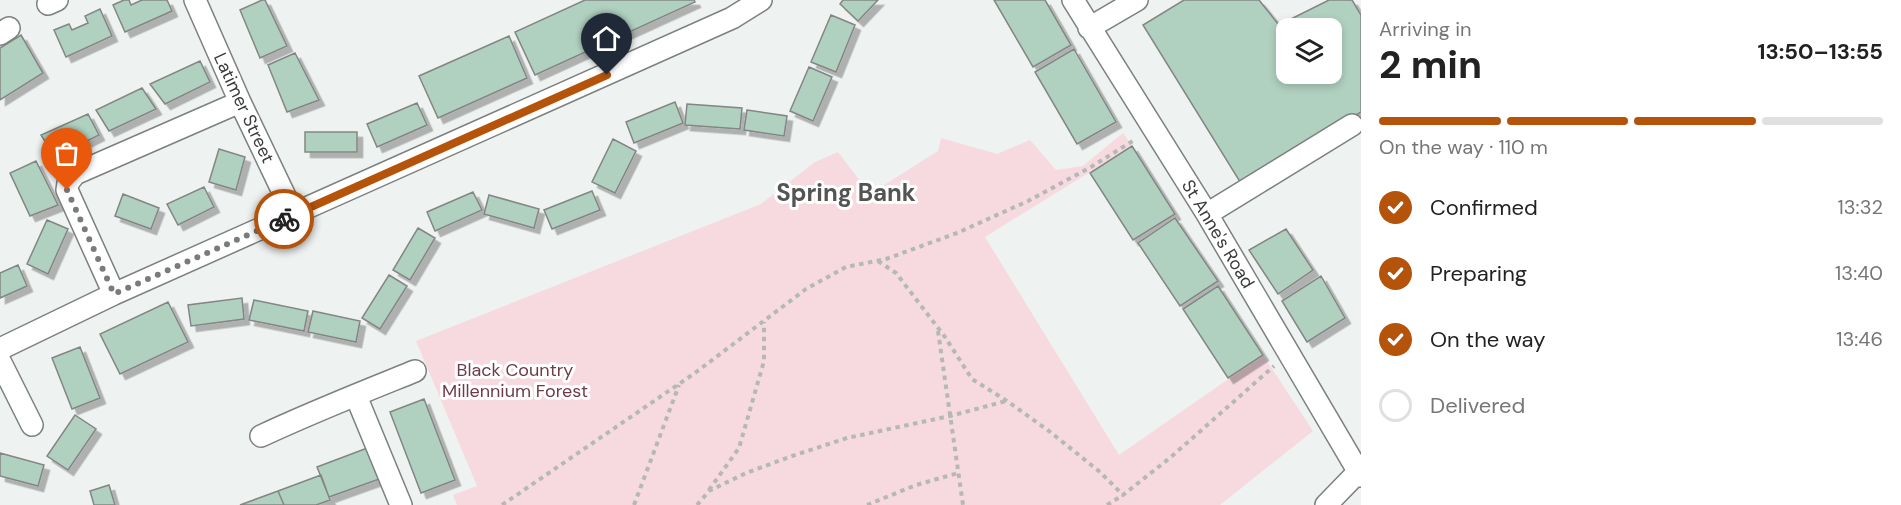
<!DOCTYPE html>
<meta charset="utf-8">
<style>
body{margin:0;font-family:"DM Sans",sans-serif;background:#f2f2f2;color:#222;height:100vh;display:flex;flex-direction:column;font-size:22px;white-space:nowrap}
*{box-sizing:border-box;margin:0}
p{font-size:20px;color:#767676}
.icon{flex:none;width:33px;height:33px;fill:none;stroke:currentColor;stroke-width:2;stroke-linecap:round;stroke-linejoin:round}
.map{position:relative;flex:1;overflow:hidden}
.panel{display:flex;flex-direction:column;background:#fff;width:540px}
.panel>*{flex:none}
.controls{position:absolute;left:1276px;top:18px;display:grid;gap:12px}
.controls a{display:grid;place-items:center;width:66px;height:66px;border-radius:12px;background:#fff;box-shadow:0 3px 9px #0003;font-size:30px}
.pin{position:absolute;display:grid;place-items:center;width:51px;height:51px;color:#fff;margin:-62px -26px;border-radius:50% 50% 50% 0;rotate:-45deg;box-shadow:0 0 6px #0007}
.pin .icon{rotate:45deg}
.courier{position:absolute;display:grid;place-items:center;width:60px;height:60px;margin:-30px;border:4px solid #b45309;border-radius:50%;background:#fff;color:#222;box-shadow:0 2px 8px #0007}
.head em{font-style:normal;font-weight:700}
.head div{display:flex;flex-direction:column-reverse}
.head{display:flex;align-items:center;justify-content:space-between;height:102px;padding:0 18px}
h1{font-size:39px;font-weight:700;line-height:45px}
.bar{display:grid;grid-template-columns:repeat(4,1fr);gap:9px 6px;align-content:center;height:72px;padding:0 18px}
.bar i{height:8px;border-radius:4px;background:#e0e0e0}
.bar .selected{background:#b45309}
.bar p{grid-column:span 4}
ol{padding:0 18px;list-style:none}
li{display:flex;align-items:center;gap:18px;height:66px}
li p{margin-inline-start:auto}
li .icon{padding:6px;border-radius:50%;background:#b45309;color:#fff;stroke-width:4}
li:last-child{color:#767676}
li i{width:33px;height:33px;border:3px solid #e0e0e0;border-radius:50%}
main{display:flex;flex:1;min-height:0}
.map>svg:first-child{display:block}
.green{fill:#f6dae0}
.building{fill:#b1d1c0;stroke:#838685;stroke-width:1.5;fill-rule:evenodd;filter:url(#shadow)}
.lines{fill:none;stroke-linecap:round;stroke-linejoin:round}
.minor-casing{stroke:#7c807e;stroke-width:24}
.path{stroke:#b5b8b7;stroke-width:4;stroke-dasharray:4.5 4.5;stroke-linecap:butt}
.minor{stroke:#fff;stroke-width:21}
.done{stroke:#797c7a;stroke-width:6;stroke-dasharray:0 10.8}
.route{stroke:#b45309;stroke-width:8}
.labels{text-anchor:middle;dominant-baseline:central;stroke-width:6;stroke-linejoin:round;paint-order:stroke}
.street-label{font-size:18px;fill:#3a3c3b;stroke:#fff}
.park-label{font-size:18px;fill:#6d3b49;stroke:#fff}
.district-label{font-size:24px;font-weight:bold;fill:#525553;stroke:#fff}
</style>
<main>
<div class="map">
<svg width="1361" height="505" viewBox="0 0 1361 505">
<defs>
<filter id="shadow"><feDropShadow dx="5.5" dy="5.5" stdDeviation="0" flood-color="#0004"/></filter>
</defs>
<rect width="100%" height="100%" fill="#eef2f0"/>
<!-- green -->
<path class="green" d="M1123,133L1132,146L985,237L1119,455L1263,355L1313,431L1220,505H457L453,495L477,486L416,341L761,204L815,162L838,152L870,194L938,151L941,138L997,154L1030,140L1056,170L1083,166Z"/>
<!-- building -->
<path class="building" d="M124,0H129L131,5L142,0H167L172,11L125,32L113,5Z
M262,0H265L287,46L260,58L240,10Z
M585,0H694L695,2L535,75L515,32Z
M843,0H878L858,21L840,4Z
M994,0H1045L1071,45L1033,67Z
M1184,0H1259L1279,25L1329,0H1352L1361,15V112L1242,185L1143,25ZM1287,28H1332V74H1287Z
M100,9L112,36L66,57L54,30L69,24L72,30L88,23L85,16Z
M831,15L855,25L836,72L811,62Z
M21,35L43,73L0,100V48Z
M509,36L527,78L438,118L419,76Z
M1074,49L1116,122L1077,144L1035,72Z
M295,53L319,100L287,112L268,65Z
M200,61L210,82L165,104L150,84Z
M809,67L832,77L813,121L790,111Z
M142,88L156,109L109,131L96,110Z
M675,102L683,123L634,143L626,122Z
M417,103L427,125L377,147L367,124Z
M687,104L742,108L740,129L685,125Z
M747,110L787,116L784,136L744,130Z
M88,114L99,135L55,157L41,135Z
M305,132H357V152H305Z
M613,139L636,151L615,193L592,182Z
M1132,146L1175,214L1133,240L1090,173Z
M219,149L245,157L236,190L209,182Z
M36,161L58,205L30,216L10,173Z
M204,187L214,207L178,225L167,204Z
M592,191L600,210L552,229L544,210Z
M473,192L482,210L435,231L427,212Z
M123,194L159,208L151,229L115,216Z
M489,195L539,209L534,228L484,214Z
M1175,218L1218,281L1180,306L1138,243Z
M47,220L68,229L48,274L27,264Z
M418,228L435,238L410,280L393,270Z
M1286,229L1313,270L1278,294L1249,250Z
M18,265L27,286L0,298V273Z
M389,275L407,286L380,329L362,318Z
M1321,276L1345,318L1307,342L1282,301Z
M1218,286L1263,355L1228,378L1183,309Z
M242,298L244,319L191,326L188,305Z
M254,300L308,311L304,331L249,320Z
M168,302L188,342L120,374L100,334Z
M313,311L360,321L356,342L308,332Z
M80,347L100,398L72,409L52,358Z
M424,399L455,480L421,493L390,412Z
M75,415L96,429L68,470L47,456Z
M370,447L382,478L329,497L317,467Z
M0,453L44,465L38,486L0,476Z
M321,475L330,500L316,505H284L278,491Z
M109,485L115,505H94L90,491Z
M278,491L284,505H240Z"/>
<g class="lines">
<!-- minor casing -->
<g class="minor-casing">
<path id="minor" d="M195,0L240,102L294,215
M1073,0L1207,214L1361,476
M48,4L57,0
M1089,28L1137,0
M0,34L9,28
M1207,214L1352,125
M114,294L67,190L68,183L75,174L240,102
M0,349L114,294L732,18L761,0
M0,361L32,425
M356,396L401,505
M261,436C312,412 363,392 415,371
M1326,505L1361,469"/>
</g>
<!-- path -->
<path class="path" d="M878,261L896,273L945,337L972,379L1007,401L1049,431L1100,472L1123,495L1171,457L1274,366
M938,331L963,505
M709,490L739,448L764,361V322
M502,505L695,373L806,289L846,267L886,259L957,233L1028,201L1091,167L1136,139
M634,505L679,385
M697,505L709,491L746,473L792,456L847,438L950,416L1006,401
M867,505L916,485L958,473
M1107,505L1123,495"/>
<!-- minor -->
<use href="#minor" class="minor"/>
</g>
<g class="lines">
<!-- done -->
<path class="done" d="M67,190L114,294L284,219"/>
<!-- route -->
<path class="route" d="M284,219L607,75"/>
</g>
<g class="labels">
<!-- street labels -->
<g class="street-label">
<text transform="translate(244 108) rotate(65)">Latimer Street</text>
<text transform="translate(1218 234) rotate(59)">St Anne's Road</text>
</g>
<!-- park labels -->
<g class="park-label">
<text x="515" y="370">Black Country<tspan x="515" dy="21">Millennium Forest</tspan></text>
</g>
<!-- district labels -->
<g class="district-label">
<text x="846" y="192">Spring Bank</text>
</g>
</g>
</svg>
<div class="controls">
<a><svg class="icon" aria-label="layers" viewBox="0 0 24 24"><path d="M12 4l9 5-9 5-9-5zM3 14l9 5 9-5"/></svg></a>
</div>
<div class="pin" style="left:67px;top:190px;background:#ea580c"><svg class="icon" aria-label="bag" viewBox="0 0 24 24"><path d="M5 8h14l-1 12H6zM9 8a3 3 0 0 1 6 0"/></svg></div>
<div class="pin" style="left:607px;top:75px;background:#1f2937"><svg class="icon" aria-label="home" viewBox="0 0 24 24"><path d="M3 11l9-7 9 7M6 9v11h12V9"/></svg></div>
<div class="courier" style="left:284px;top:219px"><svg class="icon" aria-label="bike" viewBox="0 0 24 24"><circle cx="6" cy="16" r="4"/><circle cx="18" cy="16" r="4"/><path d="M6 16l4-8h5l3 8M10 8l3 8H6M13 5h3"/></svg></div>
</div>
<section class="panel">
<div class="head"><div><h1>2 min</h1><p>Arriving in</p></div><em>13:50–13:55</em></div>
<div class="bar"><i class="selected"></i><i class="selected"></i><i class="selected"></i><i></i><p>On the way · 110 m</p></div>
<ol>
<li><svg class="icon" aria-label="check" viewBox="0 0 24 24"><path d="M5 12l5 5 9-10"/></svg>Confirmed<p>13:32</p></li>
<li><svg class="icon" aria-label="check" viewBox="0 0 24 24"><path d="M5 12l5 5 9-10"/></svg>Preparing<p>13:40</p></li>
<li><svg class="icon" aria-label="check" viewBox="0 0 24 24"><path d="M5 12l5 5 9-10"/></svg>On the way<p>13:46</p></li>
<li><i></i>Delivered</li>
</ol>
</section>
</main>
